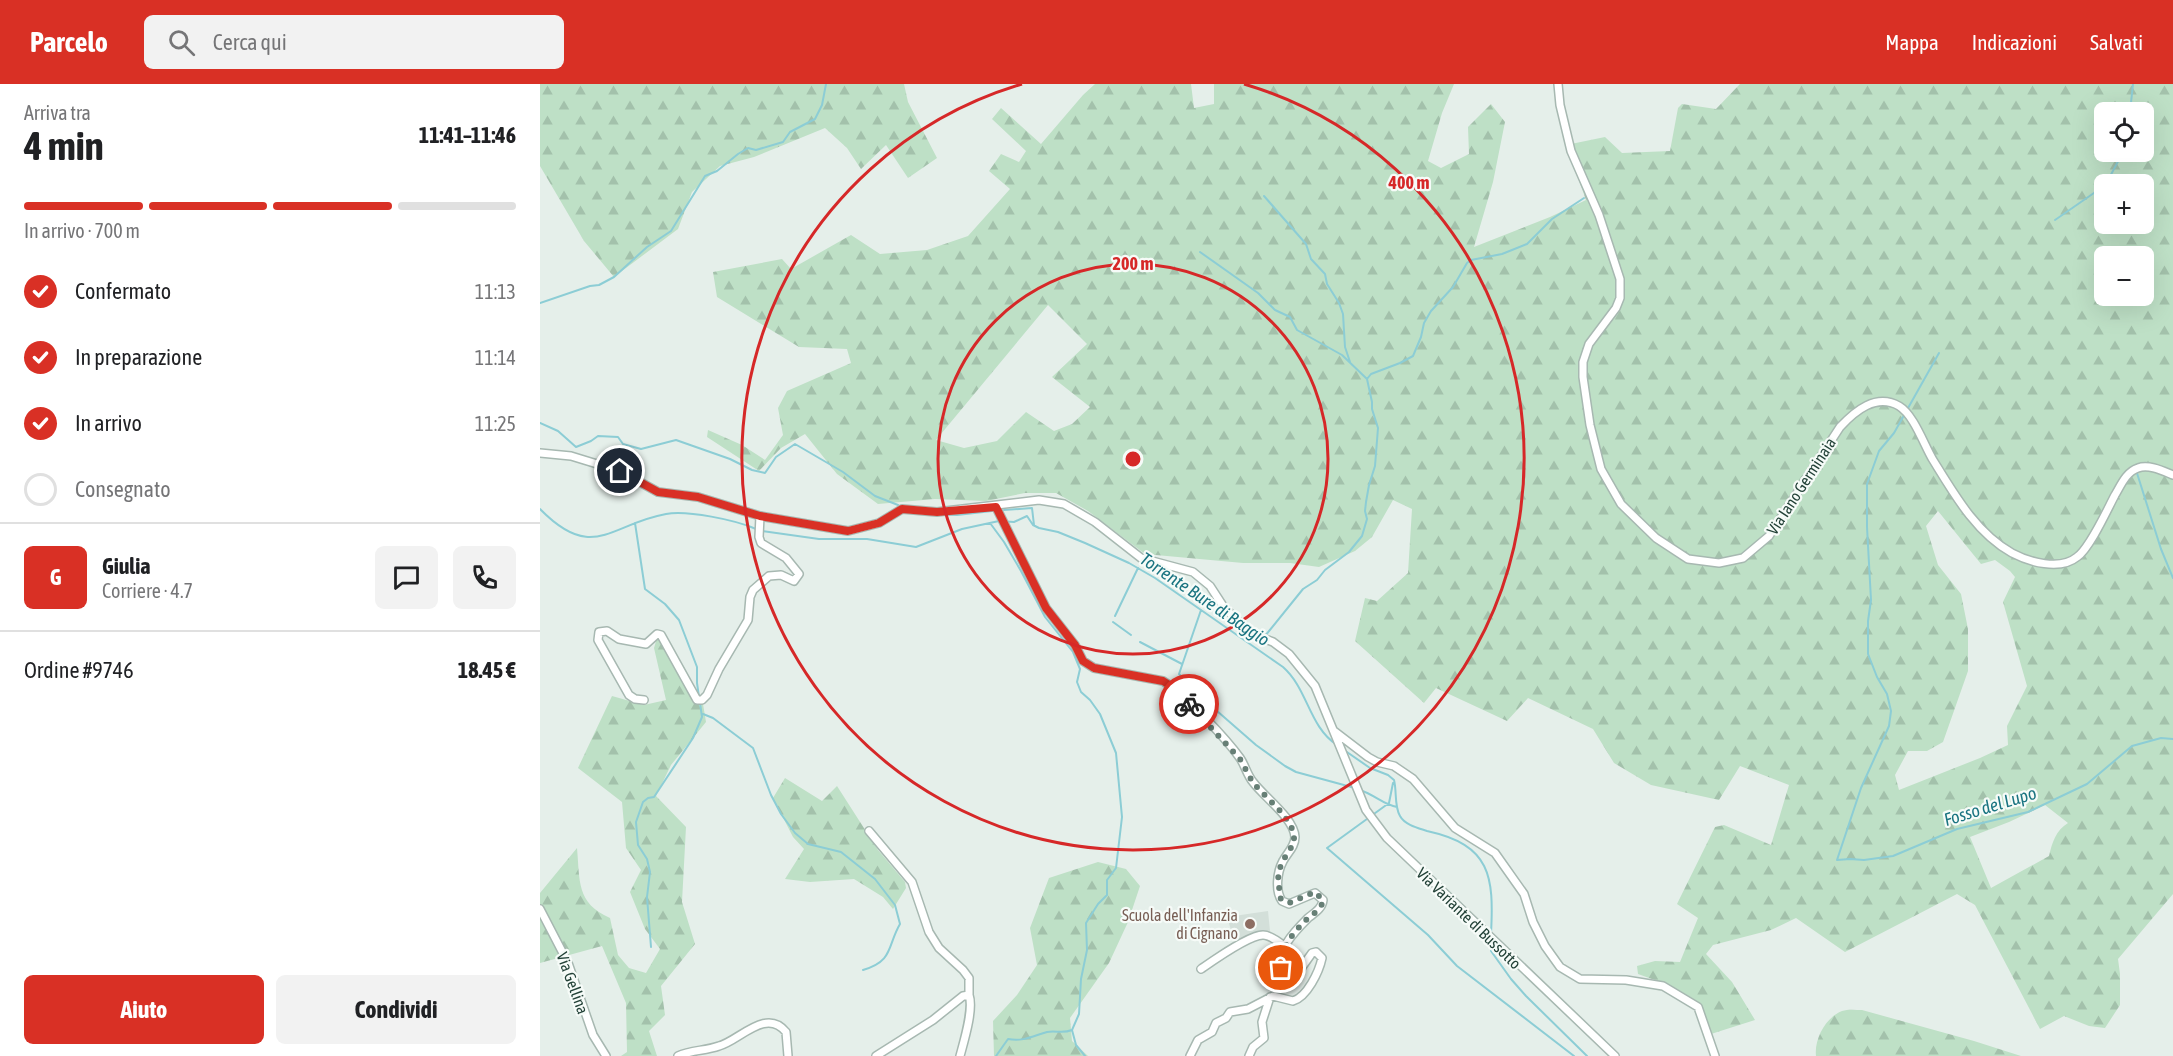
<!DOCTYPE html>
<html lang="it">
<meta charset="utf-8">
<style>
body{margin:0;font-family:"Asap Condensed",sans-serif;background:#f2f2f2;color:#202124;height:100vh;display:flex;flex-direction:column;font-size:22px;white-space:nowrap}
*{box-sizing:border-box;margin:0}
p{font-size:20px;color:#757577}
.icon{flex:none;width:33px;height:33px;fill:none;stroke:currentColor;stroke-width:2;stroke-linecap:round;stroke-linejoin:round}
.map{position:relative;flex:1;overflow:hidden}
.sheet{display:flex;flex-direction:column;background:#fff;width:540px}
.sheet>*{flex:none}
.buttons{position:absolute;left:1554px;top:18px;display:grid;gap:12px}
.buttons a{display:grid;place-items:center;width:60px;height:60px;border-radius:9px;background:#fff;box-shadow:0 6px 24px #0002;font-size:30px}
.pin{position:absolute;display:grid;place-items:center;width:51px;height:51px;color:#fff;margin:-26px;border:3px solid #fff;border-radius:50%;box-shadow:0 2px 6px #0007}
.courier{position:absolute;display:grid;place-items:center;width:60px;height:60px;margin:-30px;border:4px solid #d93025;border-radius:50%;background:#fff;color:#222;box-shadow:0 2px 8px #0007}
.overview em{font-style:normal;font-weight:700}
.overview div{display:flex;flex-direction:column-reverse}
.overview{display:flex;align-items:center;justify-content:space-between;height:102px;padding:0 24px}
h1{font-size:39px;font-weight:700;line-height:45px}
.bar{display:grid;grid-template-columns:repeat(4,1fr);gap:9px 6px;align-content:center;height:72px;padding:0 24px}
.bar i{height:8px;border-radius:4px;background:#e0e0e0}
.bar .active{background:#d93025}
.bar p{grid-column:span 4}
.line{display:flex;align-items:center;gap:15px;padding:0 24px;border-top:2px solid #e0e0e0}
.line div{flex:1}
.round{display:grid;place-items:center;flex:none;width:63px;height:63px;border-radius:9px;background:#f2f2f2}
ol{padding:0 24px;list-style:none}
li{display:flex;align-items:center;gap:18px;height:66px}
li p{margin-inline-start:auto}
li .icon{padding:6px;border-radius:50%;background:#d93025;color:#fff;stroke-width:4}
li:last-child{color:#757577}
li i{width:33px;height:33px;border:3px solid #e0e0e0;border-radius:50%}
.primary-button{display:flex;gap:12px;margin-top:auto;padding:12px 24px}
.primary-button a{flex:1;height:69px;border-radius:9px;background:#d93025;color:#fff;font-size:24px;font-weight:700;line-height:69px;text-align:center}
.primary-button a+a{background:#f2f2f2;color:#202124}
header{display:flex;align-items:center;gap:36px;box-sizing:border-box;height:84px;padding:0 30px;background:#d93025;color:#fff}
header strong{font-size:28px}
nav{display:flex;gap:33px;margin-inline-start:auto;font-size:21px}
.search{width:420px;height:54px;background:#f2f2f2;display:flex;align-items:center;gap:15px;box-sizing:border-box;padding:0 21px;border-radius:9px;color:#757577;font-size:22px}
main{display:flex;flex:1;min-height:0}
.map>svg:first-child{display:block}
.built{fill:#d3dfd9}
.forest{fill:url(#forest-firs);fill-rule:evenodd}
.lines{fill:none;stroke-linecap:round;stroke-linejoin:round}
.stream{stroke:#8ccdd5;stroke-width:2}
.street-casing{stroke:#a7b8b1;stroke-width:10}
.street{stroke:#fff;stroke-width:7}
.done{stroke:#677f76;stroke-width:6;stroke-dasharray:0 10.8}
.route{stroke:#d93025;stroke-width:8}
.ring{fill:none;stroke:#d62828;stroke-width:3}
.education-dot{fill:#8d6e63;stroke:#f6fbf8;stroke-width:2}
.labels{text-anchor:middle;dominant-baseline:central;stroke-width:4.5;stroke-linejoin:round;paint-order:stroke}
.street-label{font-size:16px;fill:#234238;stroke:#f6fbf8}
.education-label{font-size:16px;fill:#785e54;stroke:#f6fbf8;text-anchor:end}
.water-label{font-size:18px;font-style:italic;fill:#1a7481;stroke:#f6fbf8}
.centre{fill:#d62828;stroke:#f6fbf8;stroke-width:3}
.ring-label{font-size:18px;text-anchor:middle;font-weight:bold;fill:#d62828;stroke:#f6fbf8;stroke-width:4.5;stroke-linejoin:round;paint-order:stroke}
</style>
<header>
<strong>Parcelo</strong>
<div class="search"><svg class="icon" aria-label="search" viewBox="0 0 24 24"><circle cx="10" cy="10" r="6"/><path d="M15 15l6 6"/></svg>Cerca qui</div>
<nav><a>Mappa</a><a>Indicazioni</a><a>Salvati</a></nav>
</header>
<main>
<section class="sheet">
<div class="overview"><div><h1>4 min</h1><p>Arriva tra</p></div><em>11:41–11:46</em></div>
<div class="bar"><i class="active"></i><i class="active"></i><i class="active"></i><i></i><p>In arrivo · 700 m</p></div>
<ol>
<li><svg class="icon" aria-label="check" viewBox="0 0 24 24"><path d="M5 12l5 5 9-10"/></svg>Confermato<p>11:13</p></li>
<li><svg class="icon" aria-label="check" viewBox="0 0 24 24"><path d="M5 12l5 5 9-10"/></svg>In preparazione<p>11:14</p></li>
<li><svg class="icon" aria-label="check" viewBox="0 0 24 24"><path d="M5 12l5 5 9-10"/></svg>In arrivo<p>11:25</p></li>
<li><i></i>Consegnato</li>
</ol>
<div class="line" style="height:108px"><b class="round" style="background:#d93025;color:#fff">G</b><div><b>Giulia</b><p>Corriere · 4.7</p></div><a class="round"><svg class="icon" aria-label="chat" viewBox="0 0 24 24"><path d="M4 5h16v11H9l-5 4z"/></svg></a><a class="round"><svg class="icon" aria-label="phone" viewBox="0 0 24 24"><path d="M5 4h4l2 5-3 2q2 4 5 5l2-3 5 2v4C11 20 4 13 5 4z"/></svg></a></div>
<div class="line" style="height:78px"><div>Ordine #9746</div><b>18.45 €</b></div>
<div class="primary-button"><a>Aiuto</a><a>Condividi</a></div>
</section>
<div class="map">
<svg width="1633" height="972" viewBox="0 0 1633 972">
<defs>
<pattern id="forest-firs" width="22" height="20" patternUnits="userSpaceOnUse" patternTransform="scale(1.5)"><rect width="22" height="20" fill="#bee0c6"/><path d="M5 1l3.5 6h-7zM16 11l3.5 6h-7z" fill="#a3c1ab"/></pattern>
</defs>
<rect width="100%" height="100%" fill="#e5efea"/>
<!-- built -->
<path class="built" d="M728,827L730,847L695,859L687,833Z"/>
<!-- forest -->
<path class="forest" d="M0,0H364L368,18L397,74L368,94L346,61L321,85L307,64L285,44L214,73L180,82L152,108L138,145L74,193L44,157L0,82Z
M555,0H651L654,24L674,20V0H914L902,29L888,77L901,84L929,70L928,43L951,20L965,38L953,98L934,163L1010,133L1046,116L1026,61L1065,53L1082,69L1130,67L1138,24L1142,20L1176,25L1200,0H1633V810L1578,875L1580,890V921L1565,944L1549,942L1524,932L1500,945L1435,821L1417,810L1305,868L1256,834L1231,846L1173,861L1166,870L1192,898L1215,936L1171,950L1159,919L1123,899L1098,890L1097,882L1115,877L1140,878L1158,834L1137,820L1175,743L1184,741L1231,761L1249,701L1200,682L1179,716L1111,701L1074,679L1053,645L988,614L967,637L896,604L884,619L815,557L825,514L837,517L868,489L872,425L853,416L832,453L815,467L779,483L750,479H703L605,470L548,427L516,409H485L446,417L395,415L338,420L297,390L265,350L241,364L219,387L167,353L168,346L202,361L225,376L243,351L238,324L247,307L311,279L307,265L259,263L177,213L173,188L242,175L251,185L311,151L340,170L387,166L428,152L470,105L449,87L461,70L479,78L486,67L452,35L461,24L501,60L543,11ZM1564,28H1604V68H1564ZM1564,100H1604V140H1564ZM1564,172H1604V212H1564ZM508,221L547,260L512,293L550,323L532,340L514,347L486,328L457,357L424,364L396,356ZM1398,427L1441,480L1455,476L1470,487L1475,493L1463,518L1487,602L1467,642L1468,661L1440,674L1359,706L1355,691L1368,667H1387L1403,658L1428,587V545L1421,510L1398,481L1386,442ZM1505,721L1528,739C1516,746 1512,759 1509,772L1451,804L1430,753L1469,738Z
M117,554L125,557L144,583L163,620L166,638L131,681L116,712L146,743L142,818L155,860L121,902L125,931L109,947L117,972H81L87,968L86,919L62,862L0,879V809L37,764C40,797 36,819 70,834L78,871L89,884L106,889L120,865L105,845L90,808L101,786L86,764L82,718L38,684L72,612L104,621L126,616L114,564Z
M245,694L282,717L297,702L338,766L365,798L366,804L353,825L343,813L314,795L270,798L245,795L264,765L253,753L233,714Z
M558,778L586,785L600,802L588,838L569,879L530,934L532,957L548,972H454L453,937L477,911L497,881L490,844L509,794Z
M1322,926L1434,957L1481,972H1276C1274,955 1286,933 1302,927C1308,925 1316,926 1322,926Z"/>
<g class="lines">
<!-- stream -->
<path class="stream" d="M1590,28L1593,0
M1566,100L1583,68
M724,112L766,160L771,175L785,190L787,200L799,219L803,230L805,263L810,278
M1515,136L1564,102
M660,168L718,209L735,226L750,233L757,246L802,271L827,295
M0,219L50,202L59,201L74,193L107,163L131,147L165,92L177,87L198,70L208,64L216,66L243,58L250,48L275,35L282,21L286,0
M1399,269L1354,349L1339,367L1327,400V443L1331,516L1328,537V570L1337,593L1347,610L1351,627L1349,642L1321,704L1297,776L1310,775L1324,776L1353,772L1417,745L1488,728L1547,700L1592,662L1621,654L1633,655
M827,295L831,290L860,279L873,272L881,253L884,239L891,227L913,203L927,179L931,176L962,170L987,160L1012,135L1044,114
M0,339L18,347L36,363L51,357L58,352L78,353L83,360L101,365L136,356L190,375L212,386L225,389L236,373L255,360L303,388L335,412L358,421
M1596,386L1621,465L1633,494
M0,425C53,479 70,440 126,430C147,426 196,436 216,445
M464,426L492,424L494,441
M386,430L417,431L452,427
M95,439L105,505L125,520L139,536L157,583V599L159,613
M450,439L464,458L481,487L505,533L533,568L540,585L537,598L541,608L550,616L560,630L576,669L582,733L576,784L567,796V811L558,820L546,839L547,866L541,895L539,930L532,946L536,961L545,972
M222,447L279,455H327L376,463L422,445L459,437L474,438L487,432L493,441L499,444L518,448L545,459L589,479L615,494L743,583C768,605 769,643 797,661
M661,526L639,590L669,620L716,661L745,682L756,688L815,704
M575,532L598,484
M573,538L591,551
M725,552L763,505L777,496L785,486L809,468L822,452L827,435L825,427L826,418L829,401L835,382L838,344L832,325V318L827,295
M600,558L642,580
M163,630L173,634L213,664L231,711L241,730L255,749L268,760L301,768L335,795L355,821L360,840C347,862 354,877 323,886
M804,666L830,684L848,691L854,696C857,707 854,722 860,732C865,741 878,744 887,747C951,761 954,792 951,850
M853,699L849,719L787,764L888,851L917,882L1034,972
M820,706C835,711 844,721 857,723
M951,855V867L971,895L986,912L1047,972
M111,863L107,813L110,788L107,775L98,761L96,738L103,718L108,714L114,713L153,654L162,633L160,619
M456,972L468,955C483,958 493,952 507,948C516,946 522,950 532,946"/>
<!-- street casing -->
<g class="street-casing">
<path id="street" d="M1018,0L1020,21L1031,67L1059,131L1080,195V214L1076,224L1049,260L1043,278V293L1050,341L1061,385L1081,420L1116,454L1148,475L1179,479L1203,474L1229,452L1300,343C1315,327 1336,309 1359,322C1374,331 1384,361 1393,376C1414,410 1436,449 1472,469C1489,478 1520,487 1537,473C1550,464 1567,426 1575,411C1581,401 1586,388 1598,384C1609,380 1623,387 1633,391
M0,369L31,372L80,387L118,408L158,413L220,432L308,447L339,439L362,425L397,428L499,416L524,420L555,438L601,474L653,488L670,502L683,522L703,542L718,552L733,558L749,570L775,602L826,726L847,754L1075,972
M456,423L506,524L535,561L543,577L554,584L623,597L629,601C650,617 685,653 700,674C705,681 707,691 713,698C724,713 754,734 755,753C755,763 747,769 743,777C737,788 735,807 742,817L749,820L775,809L783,816C782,825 774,829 768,834C754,848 734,868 743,888L751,893L757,890L772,869L776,868L782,874C779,888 767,913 753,917L733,912L708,925L690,928L686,934L676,939L672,948L658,956L650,972
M104,616L95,615L89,611L58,556L59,548L67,547L79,555L106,560L117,550L121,551L157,616H162L167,611L179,585L208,536L210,513L213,506L229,492L241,491L254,497L259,490L246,474L221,459L219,453L220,432
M794,647L828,673L837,678L854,682L873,695L915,744L955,769L984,810L993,838L1005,862L1020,883L1040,895L1086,896L1123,902L1158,923L1175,972
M329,747L372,798L389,848L399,864L423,886L429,894V911
M0,825L28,879L53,951L66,972
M661,885C674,876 709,851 723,851C730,851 739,858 744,862
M138,972C151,966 165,967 179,962C199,957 226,923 246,948L248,972
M336,972L393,936L423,912L429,911C434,925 424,957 420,972
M709,972L713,963L724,954L722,938L730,913"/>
</g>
<!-- street -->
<use href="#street" class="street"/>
</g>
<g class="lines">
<!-- done -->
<path class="done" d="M649,620L700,675L713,699L744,731L754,748V759L742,778L738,790L740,814L749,819L775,808L783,816C782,825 774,829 768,834C754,848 739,864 741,884"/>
<!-- route -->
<path class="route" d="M80,387L118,408L158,413L220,432L308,447L339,439L362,425L397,428L456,423L506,524L535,561L543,577L554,584L623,597L637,606L649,620"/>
</g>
<!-- distance rings -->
<g class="ring">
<circle cx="593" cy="375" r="195"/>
<path d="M704 0A391 391 0 1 1 482 0"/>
</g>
<!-- markers -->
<circle class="education-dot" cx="710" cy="840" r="6"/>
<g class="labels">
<!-- street labels -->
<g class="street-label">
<text transform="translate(1261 402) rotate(-57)">Via Iano Germinaia</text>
<text transform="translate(929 834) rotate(44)">Via Variante di Bussotto</text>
<text transform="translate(33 899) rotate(70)">Via Gellina</text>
</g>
<!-- education labels -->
<g class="education-label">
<text x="698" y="831">Scuola dell'Infanzia<tspan x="698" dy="18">di Cignano</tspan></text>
</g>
<!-- water labels -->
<g class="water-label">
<text transform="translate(665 515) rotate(34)">Torrente Bure di Baggio</text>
<text transform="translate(1450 722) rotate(-17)">Fosso del Lupo</text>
</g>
</g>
<circle cx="593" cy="375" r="9" class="centre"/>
<g class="ring-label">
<text x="869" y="105">400 m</text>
<text x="593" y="186">200 m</text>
</g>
</svg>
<div class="buttons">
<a><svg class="icon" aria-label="locate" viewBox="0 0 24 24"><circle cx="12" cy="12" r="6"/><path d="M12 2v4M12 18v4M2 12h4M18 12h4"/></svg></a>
<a>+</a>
<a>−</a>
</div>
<div class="pin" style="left:741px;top:884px;background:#ea580c"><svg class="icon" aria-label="bag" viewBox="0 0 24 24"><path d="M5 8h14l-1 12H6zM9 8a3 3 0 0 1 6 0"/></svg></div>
<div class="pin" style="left:80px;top:387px;background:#1f2937"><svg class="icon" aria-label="home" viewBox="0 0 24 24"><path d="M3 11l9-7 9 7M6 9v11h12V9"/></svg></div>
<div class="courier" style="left:649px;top:620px"><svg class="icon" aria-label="bike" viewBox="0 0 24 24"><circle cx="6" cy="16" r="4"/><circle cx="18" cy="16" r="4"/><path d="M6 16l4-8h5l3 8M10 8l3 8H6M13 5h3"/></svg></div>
</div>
</main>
